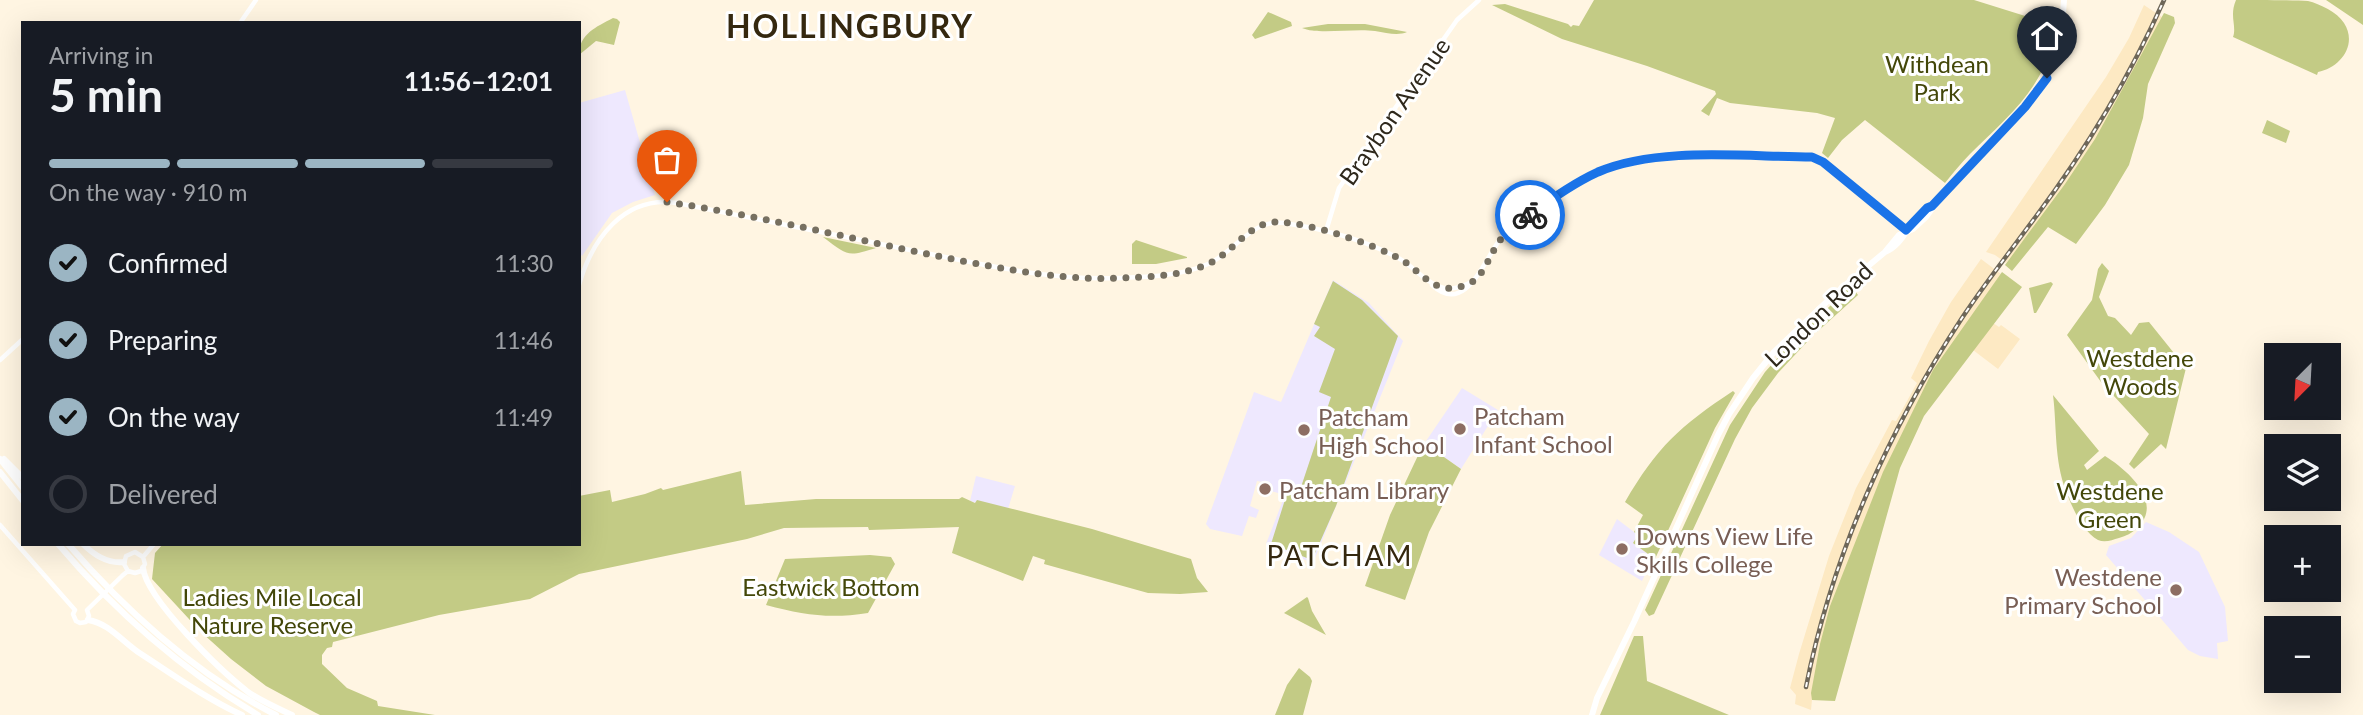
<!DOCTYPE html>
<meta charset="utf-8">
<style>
body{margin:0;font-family:Lato,sans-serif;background:#20242c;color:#f1f3f6;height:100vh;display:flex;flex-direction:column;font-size:26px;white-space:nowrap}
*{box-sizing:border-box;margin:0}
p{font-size:23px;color:#9ea1a6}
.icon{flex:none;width:38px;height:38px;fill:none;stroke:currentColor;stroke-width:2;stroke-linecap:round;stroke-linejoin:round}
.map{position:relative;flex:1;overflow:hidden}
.side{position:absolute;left:21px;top:21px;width:560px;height:525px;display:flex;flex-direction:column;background:#171b24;border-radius:0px;box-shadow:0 7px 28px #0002}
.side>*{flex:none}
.needle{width:46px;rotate:204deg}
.buttons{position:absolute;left:2264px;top:343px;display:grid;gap:14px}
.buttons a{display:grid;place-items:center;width:77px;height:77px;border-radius:0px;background:#171b24;box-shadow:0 7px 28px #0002;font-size:35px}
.pin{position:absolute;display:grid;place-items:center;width:60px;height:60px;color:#fff;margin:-72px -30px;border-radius:50% 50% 50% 0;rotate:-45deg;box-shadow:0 0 7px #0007}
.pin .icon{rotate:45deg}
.courier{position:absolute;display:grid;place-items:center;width:70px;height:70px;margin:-35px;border:5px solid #1a73e8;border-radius:50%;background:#fff;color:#222;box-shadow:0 2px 9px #0007}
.overview em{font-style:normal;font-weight:700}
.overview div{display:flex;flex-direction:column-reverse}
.overview{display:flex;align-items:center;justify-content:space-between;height:119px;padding:0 28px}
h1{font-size:46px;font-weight:700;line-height:52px}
.bar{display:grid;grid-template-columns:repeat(4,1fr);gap:10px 7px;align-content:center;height:84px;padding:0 28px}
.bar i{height:9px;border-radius:5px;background:#363941}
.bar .selected{background:#9bb5c3}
.bar p{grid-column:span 4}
ol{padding:0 28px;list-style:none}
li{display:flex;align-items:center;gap:21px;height:77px}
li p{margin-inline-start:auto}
li .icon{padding:7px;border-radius:50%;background:#9bb5c3;color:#111;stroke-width:4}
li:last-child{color:#9ea1a6}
li i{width:38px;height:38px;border:4px solid #363941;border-radius:50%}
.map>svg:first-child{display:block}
.built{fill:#fde9c3}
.education{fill:#eee8fe}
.green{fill:#c3cb85}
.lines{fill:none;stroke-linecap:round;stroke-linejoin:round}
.tertiary{stroke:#fff;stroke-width:4.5}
.trunk{stroke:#fff;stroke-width:6}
.rail-casing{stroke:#6e6759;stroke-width:4.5}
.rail{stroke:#fff;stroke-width:2;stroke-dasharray:5;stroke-linecap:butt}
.done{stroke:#777061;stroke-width:7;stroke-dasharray:0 12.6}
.route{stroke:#1a73e8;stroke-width:9}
.education-dot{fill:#8d6e63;stroke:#fff;stroke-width:2.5}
.labels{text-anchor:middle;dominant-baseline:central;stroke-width:6;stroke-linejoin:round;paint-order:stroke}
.park-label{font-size:24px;fill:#434709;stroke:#fff}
.street-label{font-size:24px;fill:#2e281c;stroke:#fff}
.education-label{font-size:24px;fill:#785e54;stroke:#fff;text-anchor:start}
.quarter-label{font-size:28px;letter-spacing:2px;fill:#35280f;stroke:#fff}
.district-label{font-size:32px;font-weight:bold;letter-spacing:2px;fill:#35280f;stroke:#fff}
</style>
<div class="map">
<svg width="2363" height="715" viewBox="0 0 2363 715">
<rect width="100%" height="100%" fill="#fff5e2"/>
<!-- built -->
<path class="built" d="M2144,5L2165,19L2103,145L2006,263L1995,255L1986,252L2106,77L2129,38Z
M1981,259L2001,274L1927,389L1818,700H1812L1811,710L1795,704L1796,695L1790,688L1799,654L1829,556L1856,488L1892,420L1896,421L1917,383L1911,378L1929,341L1951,302Z
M1993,323L1999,327L2001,325L2020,339L1998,369L1973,350Z"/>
<!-- education -->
<path class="education" d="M625,90L655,195L633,202L612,213L582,256L579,252V103Z
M1333,280L1369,303L1403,341L1313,563L1266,544L1285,495L1271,491L1272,484L1257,481L1250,506L1259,510L1256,518L1249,516L1242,536L1210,529L1206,524L1254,392L1281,402Z
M1462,388L1498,410L1461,469L1434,450L1422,447Z
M976,476L1015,486L1008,509L977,501L976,503L970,501Z
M1617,519L1638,535L1633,543L1653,558L1642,581L1599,555Z
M2146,522L2169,532L2199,552L2225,607L2228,641L2217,643L2218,659L2200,656L2188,650L2106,555L2109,546L2131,538Z"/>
<!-- green -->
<path class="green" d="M1594,0H1974L2048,23C2056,31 2054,37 2051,47C2039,93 2002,122 1970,154C1961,163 1953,173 1945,183L1865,120L1842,140L1828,158L1822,153L1835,118L1817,113L1730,103L1717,98L1709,116L1701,111L1716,94L1715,91L1647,66L1562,39L1492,5L1505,4L1568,24L1571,27L1573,25L1579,26Z
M2236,0C2253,0 2293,0 2308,1C2320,4 2337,12 2344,23C2358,45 2340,68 2318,72L2317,75L2233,37C2237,26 2229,16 2236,0Z
M2326,0H2363V25Z
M1268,12L1291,22L1292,26L1255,39L1252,35Z
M2164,13L2174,17L2175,23L2148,84L2143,118L2129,165L2105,205L2076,244L2048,227L2012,271L2005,265L2065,184L2095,139Z
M613,18L617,19L620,22L614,45L596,41L579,55C579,34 596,27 613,18Z
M1328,24H1365L1407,32C1398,36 1387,33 1375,31C1354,28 1318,35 1302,28Z
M2267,120L2290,131L2286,143L2262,133Z
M823,237L876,248C847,257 848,256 823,237Z
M1136,240L1187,257V258L1156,264H1132V244Z
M2102,263L2109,271L2099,297L2108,316L2115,318L2131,335L2139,323L2149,322L2186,368L2166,449L2161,444L2134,469L2129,464L2149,434L2101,382L2067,335L2092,300L2098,269Z
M2002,272L2022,287L1924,416L1900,468L1835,701L1812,700L1811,693L1820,644L1830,606L1883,472L1933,370Z
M1333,281L1362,300L1398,336L1336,506L1312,560L1271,544L1289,487L1300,490L1331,397L1319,392L1335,349L1314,336L1320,327L1314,324Z
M2051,282L2053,284L2036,313H2034L2029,288Z
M1851,286L1858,295L1817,332L1809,326Z
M1800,333L1805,334L1807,342L1778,373L1752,408L1735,439L1654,614L1649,616L1645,610L1730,425L1765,372Z
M1733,391L1735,393L1715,428L1655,559L1633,543L1638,535L1634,532L1643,515L1625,502C1657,447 1680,426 1733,391Z
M2053,395L2099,451L2084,465L2087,470L2105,456C2126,469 2165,502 2137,528C2132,533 2126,536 2119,538C2112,540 2105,543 2098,540C2082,531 2072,507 2066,491C2054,460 2057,427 2053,395Z
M1422,447L1434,450L1461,469L1429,532L1405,600L1365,586L1390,515Z
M741,471L745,505L816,499H959L962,497L975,503L977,500L1092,529L1191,559L1197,578L1208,592L1180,594L1148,593L1044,564L1045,560L1033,556L1023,581L952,553L959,527L869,530L868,527L784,528L747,539L579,574L530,599L439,615L333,642L332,647L327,648L322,655V664L347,688L377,701L378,706L435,715H320L314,712L266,686L231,659L201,632L152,579L155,553L163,544H579V496L610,490L612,502L645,494L661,488L663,490Z
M870,555L891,557L895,564L868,613C829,619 804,615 766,605L785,559Z
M1307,597L1308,598L1312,611L1326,635L1284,613Z
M1634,636H1643L1647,681L1729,715H1600Z
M1299,668L1310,677L1312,681L1303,715H1275L1287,685Z"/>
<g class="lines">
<!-- tertiary -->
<path class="tertiary" d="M240,23L256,0
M1326,231L1339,188L1457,20L1479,0
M579,285C592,239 624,195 677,203C758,220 839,236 920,252C985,265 1053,281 1119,278C1148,277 1181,276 1208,264C1234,253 1252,218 1284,223C1324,229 1364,239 1400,259C1414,267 1427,284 1444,288C1455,290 1465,285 1474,281
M1432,285C1467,317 1484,258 1502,237C1515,223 1533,212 1549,201C1568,188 1588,176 1610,168C1672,147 1747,157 1812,157L1823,162L1906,230
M0,360L23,339
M0,525L75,610
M143,557L154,544
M128,571L124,564L126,556L135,552L143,557
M75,610L73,614L76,621L80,623L86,622L89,616L87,610L123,575L128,571L135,573L141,571L145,564L143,557"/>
<!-- trunk -->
<path class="trunk" d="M1885,252C1907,243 1910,214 1932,206
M0,459L23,488
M4,459L23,478
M0,472L23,501
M58,544C115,611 182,670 258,715
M68,544C126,611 197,675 276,715
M83,544C94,555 108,564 124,562
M143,568C147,600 221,671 248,692C261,701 277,708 292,715
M88,620C108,623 121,640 138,652C172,674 205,698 242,715
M1592,715L1597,698L1634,622L1718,435L1729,414L1753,378L1774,352L1837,292L1885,252L1899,235L1913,229L1926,217L1945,191L2038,93C2056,64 2062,33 2064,0"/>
<!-- rail casing -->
<g class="rail-casing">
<path id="rail" d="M1806,687C1832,556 1889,429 1962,318C1986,282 2012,249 2037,215C2087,148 2130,76 2164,0"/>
</g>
<!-- rail -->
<use href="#rail" class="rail"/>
</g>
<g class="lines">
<!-- done -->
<path class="done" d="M667,202C756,215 844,237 932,255C994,267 1058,281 1121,278C1150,277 1183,276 1210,263C1232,253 1250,222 1276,222C1308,222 1374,244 1402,260C1415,268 1426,282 1441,287C1450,290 1463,287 1472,282C1485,274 1491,251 1501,239C1509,229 1520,222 1530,215"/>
<!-- route -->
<path class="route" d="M1530,215C1551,199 1574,183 1598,172C1659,146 1747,157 1812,157L1823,162L1906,230L1927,208L1932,206L2025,107L2047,78"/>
</g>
<!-- markers -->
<g class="education-dot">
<circle cx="1460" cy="429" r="7"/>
<circle cx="1304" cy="430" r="7"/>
<circle cx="1265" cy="489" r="7"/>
<circle cx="1622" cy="549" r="7"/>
<circle cx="2176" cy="590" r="7"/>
</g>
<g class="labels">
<!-- park labels -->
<g class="park-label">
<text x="1937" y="63">Withdean<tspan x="1937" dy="28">Park</tspan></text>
<text x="2140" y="357">Westdene<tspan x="2140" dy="28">Woods</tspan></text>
<text x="2110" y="490">Westdene<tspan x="2110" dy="28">Green</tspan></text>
<text x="831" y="586">Eastwick Bottom</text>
<text x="272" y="596">Ladies Mile Local<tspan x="272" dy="28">Nature Reserve</tspan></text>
</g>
<!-- street labels -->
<g class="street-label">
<text transform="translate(1394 111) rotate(-55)">Braybon Avenue</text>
<text transform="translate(1818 314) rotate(-44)">London Road</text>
</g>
<!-- education labels -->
<g class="education-label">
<text x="1474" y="415">Patcham<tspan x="1474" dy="28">Infant School</tspan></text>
<text x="1318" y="416">Patcham<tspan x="1318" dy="28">High School</tspan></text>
<text x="1279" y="489">Patcham Library</text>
<text x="1636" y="535">Downs View Life<tspan x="1636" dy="28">Skills College</tspan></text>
<text x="2162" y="576" text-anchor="end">Westdene<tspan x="2162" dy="28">Primary School</tspan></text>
</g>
<!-- quarter labels -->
<g class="quarter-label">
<text x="1340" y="555">PATCHAM</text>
</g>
<!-- district labels -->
<g class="district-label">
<text x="850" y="25">HOLLINGBURY</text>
</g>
</g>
</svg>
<div class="buttons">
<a><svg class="needle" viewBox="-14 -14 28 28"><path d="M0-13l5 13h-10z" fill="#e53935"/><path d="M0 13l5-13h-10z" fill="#9ea1a6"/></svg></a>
<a><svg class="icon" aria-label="layers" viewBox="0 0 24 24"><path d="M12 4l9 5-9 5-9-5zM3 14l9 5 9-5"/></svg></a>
<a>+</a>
<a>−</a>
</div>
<div class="pin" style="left:667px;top:202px;background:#ea580c"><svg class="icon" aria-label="bag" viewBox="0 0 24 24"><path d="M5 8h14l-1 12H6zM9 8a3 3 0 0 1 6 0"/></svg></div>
<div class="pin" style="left:2047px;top:78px;background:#1f2937"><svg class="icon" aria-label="home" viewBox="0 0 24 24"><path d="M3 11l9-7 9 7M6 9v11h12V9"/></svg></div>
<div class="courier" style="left:1530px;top:215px"><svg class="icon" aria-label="bike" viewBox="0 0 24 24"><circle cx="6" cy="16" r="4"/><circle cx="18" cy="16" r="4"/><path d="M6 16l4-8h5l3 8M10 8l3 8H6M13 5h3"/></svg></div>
<section class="side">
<div class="overview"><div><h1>5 min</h1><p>Arriving in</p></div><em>11:56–12:01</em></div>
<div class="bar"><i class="selected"></i><i class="selected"></i><i class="selected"></i><i></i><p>On the way · 910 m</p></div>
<ol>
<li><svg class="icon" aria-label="check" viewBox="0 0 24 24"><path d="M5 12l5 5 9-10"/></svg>Confirmed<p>11:30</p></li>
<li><svg class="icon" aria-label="check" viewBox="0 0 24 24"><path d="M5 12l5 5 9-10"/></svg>Preparing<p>11:46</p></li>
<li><svg class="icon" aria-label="check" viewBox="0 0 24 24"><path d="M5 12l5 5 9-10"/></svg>On the way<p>11:49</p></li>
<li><i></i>Delivered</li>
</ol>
</section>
</div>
